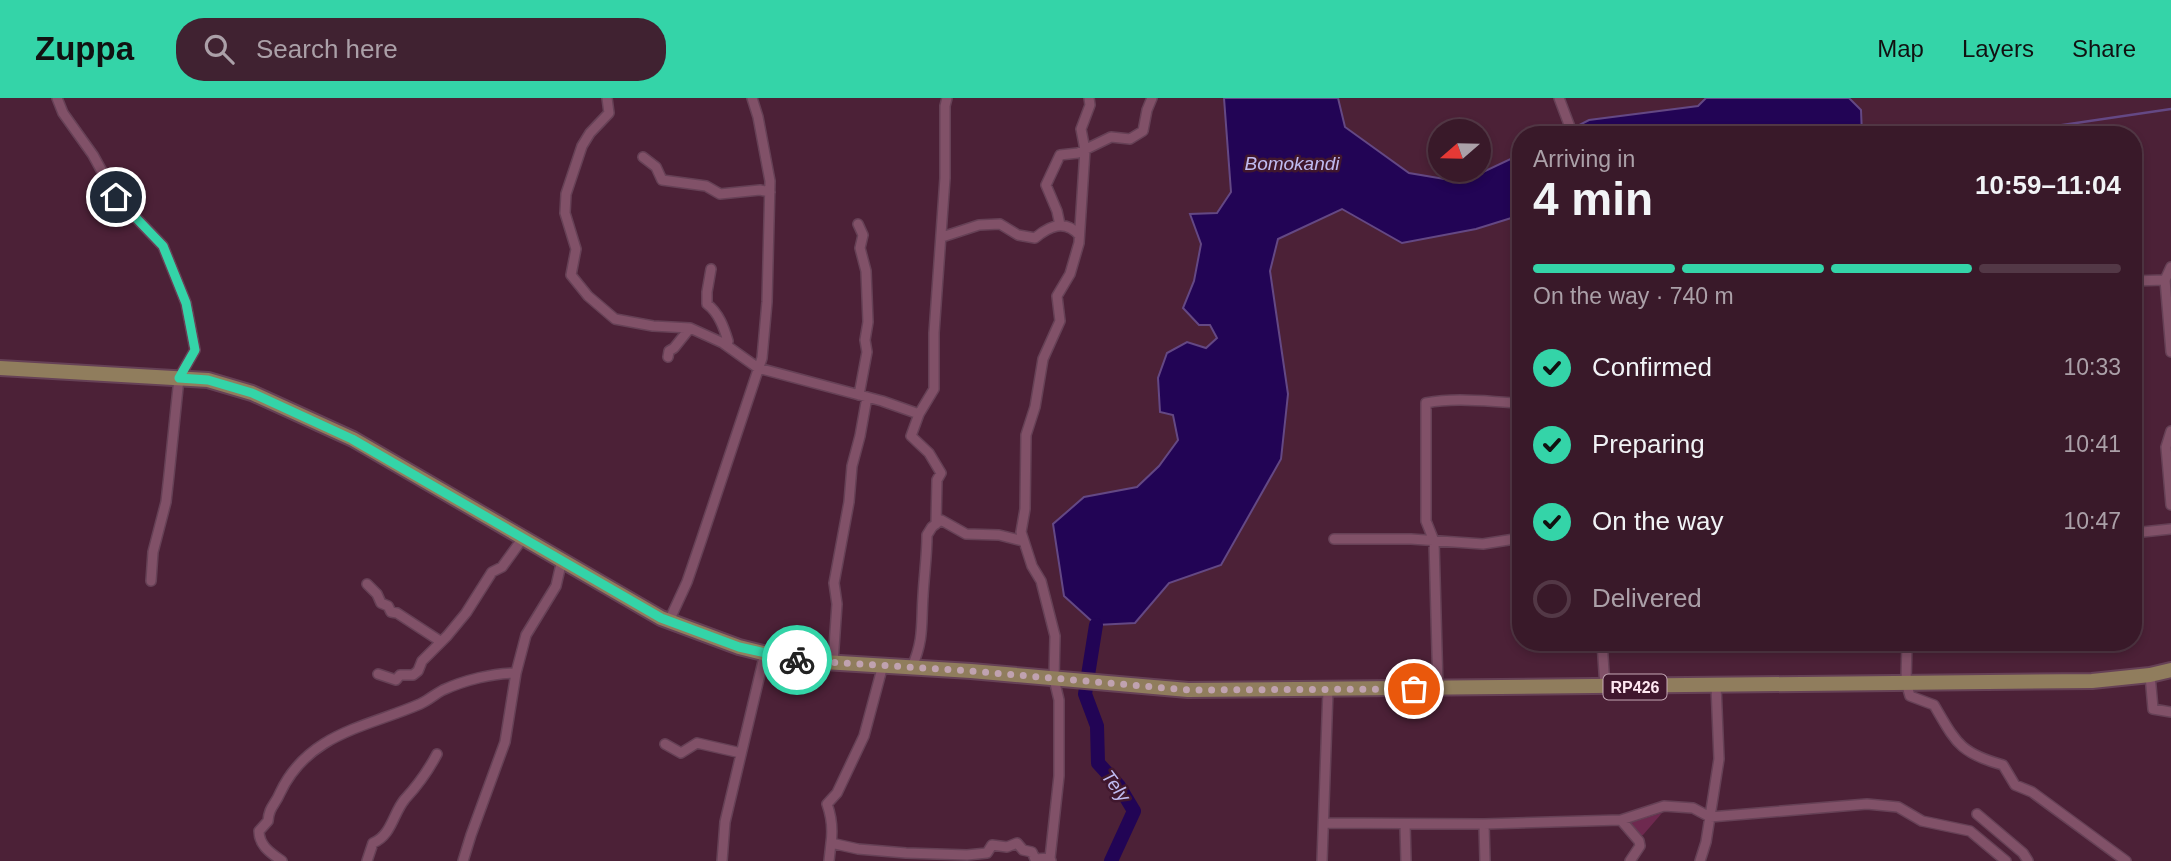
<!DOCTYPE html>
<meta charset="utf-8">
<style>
body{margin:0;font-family:Arial,sans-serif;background:#402231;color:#f1f3f6;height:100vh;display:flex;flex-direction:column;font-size:26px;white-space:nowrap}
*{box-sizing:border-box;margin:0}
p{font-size:23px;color:#aba0a8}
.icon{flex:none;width:38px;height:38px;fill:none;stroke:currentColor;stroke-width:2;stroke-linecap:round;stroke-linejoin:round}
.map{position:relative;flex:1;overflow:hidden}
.side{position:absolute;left:1512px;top:28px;width:630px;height:525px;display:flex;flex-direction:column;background:#391929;border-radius:28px;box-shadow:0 4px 10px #0003,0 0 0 2px #533846}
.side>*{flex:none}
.needle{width:46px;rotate:250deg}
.controls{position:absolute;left:1428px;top:21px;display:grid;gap:14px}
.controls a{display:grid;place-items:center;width:63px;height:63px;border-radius:50%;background:#391929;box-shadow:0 4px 10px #0003,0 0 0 2px #533846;font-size:35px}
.pin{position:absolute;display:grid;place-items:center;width:60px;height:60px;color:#fff;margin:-30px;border:4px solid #fff;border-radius:50%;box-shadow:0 2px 7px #0007}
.courier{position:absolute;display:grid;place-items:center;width:70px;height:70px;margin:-35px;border:5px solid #34d4a8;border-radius:50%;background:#fff;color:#222;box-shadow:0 2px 9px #0007}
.headline em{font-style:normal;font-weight:700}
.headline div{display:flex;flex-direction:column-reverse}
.headline{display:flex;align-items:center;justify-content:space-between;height:119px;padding:0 21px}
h1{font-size:46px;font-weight:700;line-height:52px}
.bar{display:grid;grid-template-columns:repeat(4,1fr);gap:10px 7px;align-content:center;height:84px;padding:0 21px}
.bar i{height:9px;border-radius:5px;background:#533846}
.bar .selected{background:#34d4a8}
.bar p{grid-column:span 4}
ol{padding:0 21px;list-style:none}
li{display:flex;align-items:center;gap:21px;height:77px}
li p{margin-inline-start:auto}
li .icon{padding:7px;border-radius:50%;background:#34d4a8;color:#111;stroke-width:4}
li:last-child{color:#aba0a8}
li i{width:38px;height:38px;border:4px solid #533846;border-radius:50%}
header{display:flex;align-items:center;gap:42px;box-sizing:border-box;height:98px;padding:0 35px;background:#34d4a8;color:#111}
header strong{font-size:33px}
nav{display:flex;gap:38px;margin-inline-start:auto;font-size:24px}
.search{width:490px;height:63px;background:#402231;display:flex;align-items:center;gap:18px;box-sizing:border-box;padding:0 24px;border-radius:28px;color:#aba0a8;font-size:26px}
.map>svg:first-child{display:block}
.green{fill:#6e294f}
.water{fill:#220455;stroke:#644884;stroke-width:2}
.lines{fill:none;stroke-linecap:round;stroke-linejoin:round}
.stream{stroke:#644884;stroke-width:2.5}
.river{stroke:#220455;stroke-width:14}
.street-casing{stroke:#664156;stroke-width:12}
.primary-casing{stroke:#664156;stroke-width:18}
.street{stroke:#815168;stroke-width:9}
.primary{stroke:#907d5d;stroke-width:14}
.done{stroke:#c0a2b0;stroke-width:7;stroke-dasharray:0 12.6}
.route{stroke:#34d4a8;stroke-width:9}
.labels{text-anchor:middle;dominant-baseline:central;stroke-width:5;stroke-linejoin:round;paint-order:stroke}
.shield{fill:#40172d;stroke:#c5a9b6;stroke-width:2}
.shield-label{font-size:16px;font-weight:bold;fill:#fee7f1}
.water-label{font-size:19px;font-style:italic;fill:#c0bbf1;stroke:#40172d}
</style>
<header>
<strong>Zuppa</strong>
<div class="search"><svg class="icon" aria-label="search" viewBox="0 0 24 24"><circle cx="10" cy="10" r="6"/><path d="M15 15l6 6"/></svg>Search here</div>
<nav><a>Map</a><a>Layers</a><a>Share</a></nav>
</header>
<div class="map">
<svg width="2171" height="763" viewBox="0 0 2171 763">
<rect width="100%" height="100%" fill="#4c2137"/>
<!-- green -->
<path class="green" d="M1662,715L1643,737L1639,738L1629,725Z"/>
<!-- water -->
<path class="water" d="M1224,0H1338L1345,29L1409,75L1462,84L1521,56V117L1476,131L1402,145L1342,111L1278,141L1270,173L1288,296L1281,361L1221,467L1169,485L1135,525L1096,527L1064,498L1053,426L1084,399L1137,389L1159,368L1178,342L1173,317L1160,314L1158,280L1167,255L1187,244L1206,250L1217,240L1210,227H1199L1183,210L1194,183L1201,146L1190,116L1217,115L1231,94Z
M1706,0H1849L1861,12L1862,37H1560L1589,22L1698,8Z"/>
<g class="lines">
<!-- stream -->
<path class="stream" d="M1929,37L1942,32L1958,37
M1994,37L2171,11"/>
<!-- river -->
<path class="river" d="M1096,527L1085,596L1097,628L1098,665L1119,688L1134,713L1111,763"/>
<!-- street casing -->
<g class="street-casing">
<path id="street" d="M57,0L63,15L93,57L116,99L163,148L186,205L195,252L179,280L169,377L166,404L153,454L151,483
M607,0L609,15L590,35L582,48L566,96L565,115L576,151L571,177L588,198L615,221L653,228L690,230L723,245L758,270L882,303L919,316L934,291V235L945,80V8L947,0
M1559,0L1573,37
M643,59L656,69L662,82L706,88L720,96L760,92L770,94
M858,126L863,137L860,150L866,173L868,224L865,242L867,254L859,297
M1060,127L1057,113L1046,87L1060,57L1078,55L1111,39L1130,41L1143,33L1147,12L1152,0
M942,139L979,127L1000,126L1018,137L1035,140C1049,128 1065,121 1079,137
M2171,169L2165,182L2171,254
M711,171L707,194V206C719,215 724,230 728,243L723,245
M2133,183L2165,182
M668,259L669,253L674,250L690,230
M919,316L911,338L929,355L941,375L937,382L936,426
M2171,333L2166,349L2171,407
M2133,435L2171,431
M1334,441H1411L1483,446L1521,440
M367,486L377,496L381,505L388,508L391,514L397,515L440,543
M669,523L687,484L701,443L762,260L767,204L770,83L758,19L752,0
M1602,544L1605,589
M1907,544L1906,584L1910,598L1934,607C1956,644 1959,655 2003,667L2015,687L2032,694L2126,763
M833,564L837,506L834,485L849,404L852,368L860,338L867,299
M883,567L864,638L837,695L827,706C832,720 833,731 831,745L858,751L906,755L967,757L987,755L992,747L1007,749L1017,745L1023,752L1032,754L1035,761L1050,760
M912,569C924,541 921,527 923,498C924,478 927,458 927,437L932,429L941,422L966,436L999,437L1023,443
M378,576L396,582L400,577H413L418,573L422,563L447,538L466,515L492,474L502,469L523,440
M2150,577L2153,611L2171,614
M1438,591L1434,443L1426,423V305C1457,299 1489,304 1521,305
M665,646L681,655L697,645L741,655
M1977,716L2023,755L2028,763
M1621,722L1639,743L1640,748L1630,763
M1324,725L1484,726L1621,722L1664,708L1693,710L1710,719L1867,706L1898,709L1922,723L1970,733L2006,763
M1405,726L1406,763
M1484,726L1485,763
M282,763C271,755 259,748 259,733L268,723C269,709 275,707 280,695C308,635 367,629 420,606C429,602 435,596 443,592C465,582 493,575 516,575
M367,763L373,745C392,737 393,715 405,701C418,687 428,673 437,656
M463,763L471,737L505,644L516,575L526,537L556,488L562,462
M722,763L725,724L765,555
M829,763L831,745
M1051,763L1050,760L1059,678V602L1054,581L1055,538L1041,483L1032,468L1021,434L1025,411L1026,337L1035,309L1043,261L1060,223L1057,198L1070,176L1079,145L1085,52L1081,31L1090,7L1089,0
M1322,763L1328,592
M1700,763L1706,744L1719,661L1716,587"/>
</g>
<!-- primary casing -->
<g class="primary-casing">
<path id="primary" d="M0,270L208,282L252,295L353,341L661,520L739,549L791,562L971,573L1188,592L2092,583L2150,577L2171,572"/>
</g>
<!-- street -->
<use href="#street" class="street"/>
<!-- primary -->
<use href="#primary" class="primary"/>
</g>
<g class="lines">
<!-- done -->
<path class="done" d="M797,562L971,573L1188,592L1414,591"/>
<!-- route -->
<path class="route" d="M116,99L163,148L186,205L195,252L179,280L208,282L252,295L352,341L661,520L739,549L797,562"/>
</g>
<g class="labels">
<!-- shield labels -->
<rect class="shield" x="1603.5" y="576.5" width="63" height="25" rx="5"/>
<g class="shield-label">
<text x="1635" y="589">RP426</text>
</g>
<!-- water labels -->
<g class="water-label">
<text x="1292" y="65">Bomokandi</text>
<text transform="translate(1116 688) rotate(53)">Tely</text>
</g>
</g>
</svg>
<div class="controls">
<a><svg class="needle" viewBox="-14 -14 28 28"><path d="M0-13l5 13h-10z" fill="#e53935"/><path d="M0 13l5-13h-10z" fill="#aba0a8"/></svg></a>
</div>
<div class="pin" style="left:1414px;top:591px;background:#ea580c"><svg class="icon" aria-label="bag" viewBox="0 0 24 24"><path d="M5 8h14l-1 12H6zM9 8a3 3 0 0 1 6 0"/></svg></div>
<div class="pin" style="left:116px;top:99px;background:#1f2937"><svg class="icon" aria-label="home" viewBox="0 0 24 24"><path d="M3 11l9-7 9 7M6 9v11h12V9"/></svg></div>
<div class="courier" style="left:797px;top:562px"><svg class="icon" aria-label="bike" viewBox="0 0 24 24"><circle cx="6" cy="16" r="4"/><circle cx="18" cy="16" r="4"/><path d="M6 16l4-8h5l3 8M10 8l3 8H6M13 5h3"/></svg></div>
<section class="side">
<div class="headline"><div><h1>4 min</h1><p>Arriving in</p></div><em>10:59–11:04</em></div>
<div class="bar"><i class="selected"></i><i class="selected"></i><i class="selected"></i><i></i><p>On the way · 740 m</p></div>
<ol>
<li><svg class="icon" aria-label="check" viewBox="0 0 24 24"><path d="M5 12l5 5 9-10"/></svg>Confirmed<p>10:33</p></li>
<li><svg class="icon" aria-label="check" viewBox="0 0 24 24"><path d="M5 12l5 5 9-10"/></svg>Preparing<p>10:41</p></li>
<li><svg class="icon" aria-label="check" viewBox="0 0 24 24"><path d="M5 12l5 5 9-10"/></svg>On the way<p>10:47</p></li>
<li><i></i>Delivered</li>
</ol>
</section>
</div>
